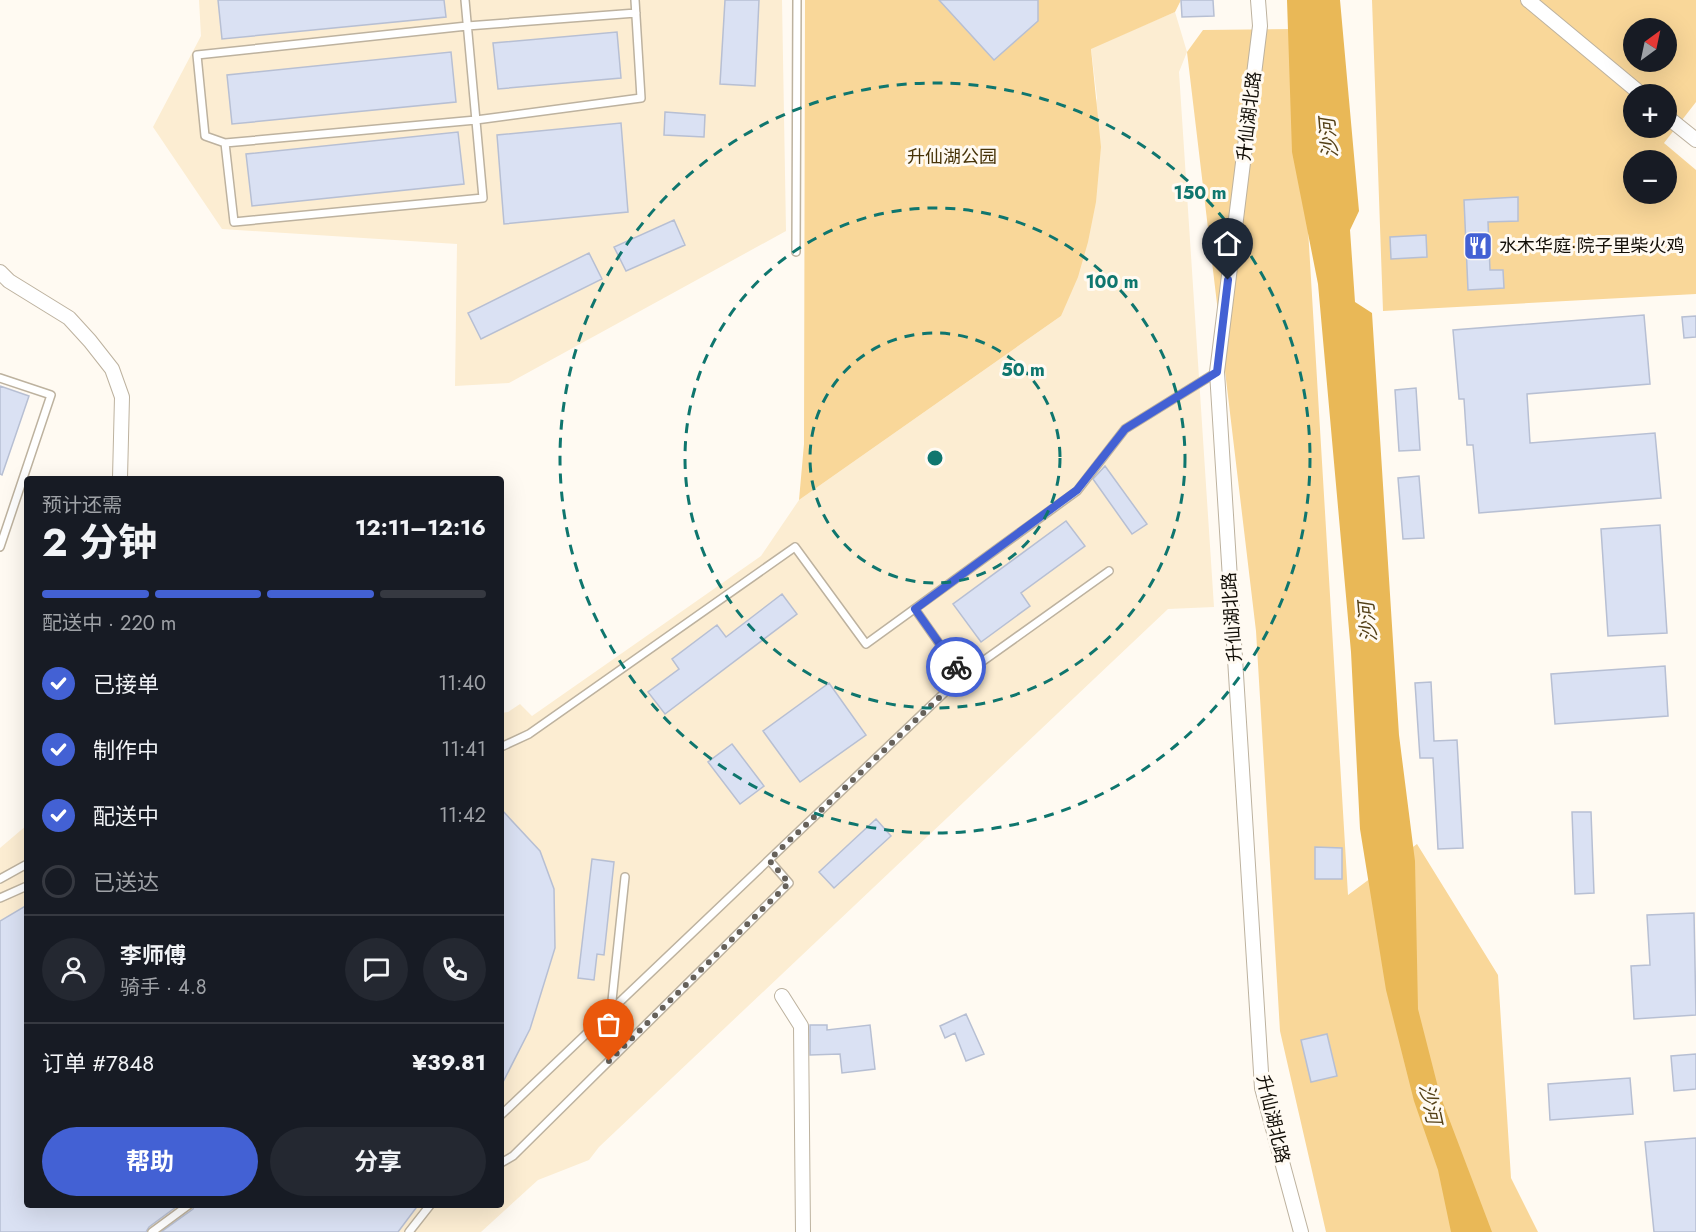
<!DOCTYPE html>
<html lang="zh">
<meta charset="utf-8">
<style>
body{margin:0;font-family:Jost,"Noto Sans SC",sans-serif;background:#242831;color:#f1f3f6;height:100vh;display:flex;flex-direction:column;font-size:22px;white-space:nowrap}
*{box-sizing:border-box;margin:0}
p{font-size:20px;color:#9ea1a6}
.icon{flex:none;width:33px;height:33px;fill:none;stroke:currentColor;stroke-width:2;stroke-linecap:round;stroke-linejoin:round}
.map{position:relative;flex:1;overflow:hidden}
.drawer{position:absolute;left:24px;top:476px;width:480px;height:732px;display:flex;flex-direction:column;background:#171b24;border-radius:6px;box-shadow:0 6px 24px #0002}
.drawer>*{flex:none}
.needle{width:39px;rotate:33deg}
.tools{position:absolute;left:1623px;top:18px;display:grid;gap:12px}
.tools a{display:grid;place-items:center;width:54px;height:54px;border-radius:50%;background:#171b24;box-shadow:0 6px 24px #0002;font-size:30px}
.pin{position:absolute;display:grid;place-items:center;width:51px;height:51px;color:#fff;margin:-62px -26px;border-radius:50% 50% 50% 0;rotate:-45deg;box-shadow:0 0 6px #0007}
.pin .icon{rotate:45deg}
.courier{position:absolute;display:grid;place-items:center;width:60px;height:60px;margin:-30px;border:4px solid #4361d4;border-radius:50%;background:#fff;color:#222;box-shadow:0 2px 8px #0007}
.summary em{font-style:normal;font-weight:700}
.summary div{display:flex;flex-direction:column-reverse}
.summary{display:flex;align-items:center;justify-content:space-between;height:102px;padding:0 18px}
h1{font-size:39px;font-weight:700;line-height:45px}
.bar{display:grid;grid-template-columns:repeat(4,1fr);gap:9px 6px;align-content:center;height:72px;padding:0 18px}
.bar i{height:8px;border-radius:4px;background:#363941}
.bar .selected{background:#4361d4}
.bar p{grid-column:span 4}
.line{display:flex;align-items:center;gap:15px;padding:0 18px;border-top:2px solid #363941}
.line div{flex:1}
.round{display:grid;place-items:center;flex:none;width:63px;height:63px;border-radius:32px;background:#242831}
ol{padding:0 18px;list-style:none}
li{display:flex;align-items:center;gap:18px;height:66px}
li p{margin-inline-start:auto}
li .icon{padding:6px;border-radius:50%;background:#4361d4;color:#fff;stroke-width:4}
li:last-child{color:#9ea1a6}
li i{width:33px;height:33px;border:3px solid #363941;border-radius:50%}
.action{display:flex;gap:12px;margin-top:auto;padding:12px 18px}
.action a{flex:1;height:69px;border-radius:36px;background:#4361d4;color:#fff;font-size:24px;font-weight:700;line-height:69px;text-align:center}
.action a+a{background:#242831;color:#f1f3f6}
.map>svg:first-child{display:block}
.built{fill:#fcedd2}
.green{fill:#f9d799;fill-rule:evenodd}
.water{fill:#e9b857}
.building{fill:#dae1f3;stroke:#b7bfd3;stroke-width:1.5}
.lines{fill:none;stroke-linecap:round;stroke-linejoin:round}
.service-casing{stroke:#bdb29f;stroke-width:10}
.minor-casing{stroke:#bdb29f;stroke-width:16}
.service{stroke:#fff;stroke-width:7}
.minor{stroke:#fff;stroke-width:14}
.done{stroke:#66615a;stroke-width:6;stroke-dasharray:0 10.8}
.route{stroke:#4361d4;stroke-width:8}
.ring{fill:none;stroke:#0f766e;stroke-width:3;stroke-dasharray:10 8}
.labels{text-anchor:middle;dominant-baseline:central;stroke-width:6;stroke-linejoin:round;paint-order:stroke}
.street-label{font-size:18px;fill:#130f08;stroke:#fffaf2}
.park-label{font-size:18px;fill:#483409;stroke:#fffaf2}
.poi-label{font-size:18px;fill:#130f08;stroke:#fffaf2;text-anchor:start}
.water-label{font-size:20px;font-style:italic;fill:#544017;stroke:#fffaf2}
.centre{fill:#0f766e;stroke:#fffaf2;stroke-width:3}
.ring-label{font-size:18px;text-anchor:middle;font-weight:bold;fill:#0f766e;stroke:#fffaf2;stroke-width:6;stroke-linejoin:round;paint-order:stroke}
</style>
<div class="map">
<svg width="1696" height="1232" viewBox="0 0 1696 1232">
<rect width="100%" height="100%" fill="#fffaf2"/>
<!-- built -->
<path class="built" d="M199,0H782L786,231L509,383L455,386L457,244L222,229L153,127L201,36Z
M1175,12L1187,52L1179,72L1214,607L1168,609L599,1147L589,1160L538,1180L481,1232H0V848L27,825V1204H501V713L508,712L520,704L532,716L761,556L799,500L1061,316L1097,98L1091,48Z"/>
<!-- green -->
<path class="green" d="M805,0H1181L1175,12L1091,49L1101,147L1096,202L1088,242L1078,277L1061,316L799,500L804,444Z
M1372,0H1696V102L1664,143L1696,170V294L1383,311ZM1634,28H1666V62H1634ZM1634,94H1666V128H1634ZM1634,160H1666V194H1634Z
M1296,29L1348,895L1417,844L1498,975L1511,1178L1538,1232H1326L1280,1031L1256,631L1187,52L1203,30Z"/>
<!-- water -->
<path class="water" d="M1287,0H1340L1359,211L1350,230L1355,302L1372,313L1399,735L1415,861L1418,1009L1440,1095L1492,1232H1451L1438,1170L1414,1101L1386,990L1360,829L1351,652L1318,284L1292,152Z"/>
<!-- building -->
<path class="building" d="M218,0H444L446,17L222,39Z
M725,0H759L755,86L720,84Z
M939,0H1038V21L994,60Z
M1181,0H1213L1214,16L1182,17Z
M617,32L621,78L498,89L493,43Z
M451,52L456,102L232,124L227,75Z
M665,112L705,115L704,137L664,135Z
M621,123L628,212L504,224L497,135Z
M458,132L464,184L252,206L246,154Z
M1518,197V221L1488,222L1490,270H1503L1504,288L1468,290L1464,200Z
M674,220L685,245L626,271L614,247Z
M1426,235L1427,257L1391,259L1390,237Z
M589,253L602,279L481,339L468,313Z
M1644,315L1650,384L1527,394L1530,443L1655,433L1661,498L1479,513L1473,445H1467L1464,399H1459L1453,330Z
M1696,316V337L1684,338L1682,317Z
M0,386L29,396L2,475L0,474Z
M1416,388L1420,450L1399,451L1395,390Z
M1105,466L1147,524L1132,534L1093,479Z
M1419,476L1424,538L1403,539L1398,478Z
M1066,521L1085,546L1021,593L1030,606L981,642L953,604Z
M1660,525L1667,633L1608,636L1601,529Z
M782,594L797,614L665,714L648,692L679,669L672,659L717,625L726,637Z
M1665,666L1668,716L1555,724L1551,674Z
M1431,682L1434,741L1457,740L1463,848L1438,849L1433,758H1420L1415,683Z
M829,683L866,735L800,782L763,731Z
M732,744L764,786L740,804L708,762Z
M501,809L540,851L554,889L555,948L530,1029L501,1086Z
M1572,812H1591L1594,893L1575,894Z
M876,819L891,836L834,888L819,872Z
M1315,847L1342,848V879H1315Z
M592,859L614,862L604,955L597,954L594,980L578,978Z
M27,905V1204H180L149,1227L146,1232H0V921Z
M1694,913L1696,1015L1634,1019L1631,966L1650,965L1647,915Z
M966,1014L984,1054L966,1061L955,1033L945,1038L940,1026Z
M810,1025H827V1030L870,1025L875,1069L842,1073L840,1054L810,1055Z
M1327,1034L1337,1076L1311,1082L1301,1040Z
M1696,1054V1089L1674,1091L1671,1056Z
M1630,1078L1633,1114L1550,1120L1548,1084Z
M1696,1138V1232H1654L1645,1142Z
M195,1204H419L398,1232H161L193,1209Z"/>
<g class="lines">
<!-- service casing -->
<g class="service-casing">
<path id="service" d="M465,0C471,66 477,132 483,198L234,222L225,143L476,120L641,98L635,0
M225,143L205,136L197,55L467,26L636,13
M796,252L797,0
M0,378L51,395L0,547
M915,609L962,676
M501,747L529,734L795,547L866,644L1077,491L1125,429L1217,372
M0,879L27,864
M0,898L27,886
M611,1010L625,877
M501,1115L962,676L1109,571
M501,1163L513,1156L789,883L769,860
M152,1232L190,1204
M409,1232L431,1204"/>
</g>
<!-- minor casing -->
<g class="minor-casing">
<path id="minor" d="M1258,0L1260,26L1217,372L1262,1088L1301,1232
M1528,0L1641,94
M1666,116L1696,140
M0,272L9,281L69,318L90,341L112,369L122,397L120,478
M782,996L801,1026L803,1232"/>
</g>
<!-- service -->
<use href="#service" class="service"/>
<!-- minor -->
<use href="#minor" class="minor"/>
</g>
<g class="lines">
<!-- done -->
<path class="done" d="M609,1061L789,883L769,860L962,676L956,667"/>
<!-- route -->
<path class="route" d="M956,667L915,609L1077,490L1125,429L1217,372L1228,280"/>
</g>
<!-- distance rings -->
<g class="ring">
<circle cx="935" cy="458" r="125"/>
<circle cx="935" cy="458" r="250"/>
<circle cx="935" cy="458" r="375"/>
</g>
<!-- icons -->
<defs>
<g id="restaurant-square" transform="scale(1.5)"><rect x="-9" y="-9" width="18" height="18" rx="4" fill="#4361d4" stroke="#fffaf2"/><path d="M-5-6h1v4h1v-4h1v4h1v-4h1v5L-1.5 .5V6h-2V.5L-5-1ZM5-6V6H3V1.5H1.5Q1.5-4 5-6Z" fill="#fff"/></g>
</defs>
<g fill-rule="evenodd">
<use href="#restaurant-square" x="1478" y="246"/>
</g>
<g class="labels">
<!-- street labels -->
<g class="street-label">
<text transform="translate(1249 116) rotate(-83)">升仙湖北路</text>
<text transform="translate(1232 617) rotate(-94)">升仙湖北路</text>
<text transform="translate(1273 1119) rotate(77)">升仙湖北路</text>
</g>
<!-- park labels -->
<g class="park-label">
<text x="952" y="157">升仙湖公园</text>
</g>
<!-- poi labels -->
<g class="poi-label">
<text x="1499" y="246">水木华庭·院子里柴火鸡</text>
</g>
<!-- water labels -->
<g class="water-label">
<text transform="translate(1329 138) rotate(-95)">沙河</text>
<text transform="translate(1368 622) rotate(-95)">沙河</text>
<text transform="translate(1430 1104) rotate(78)">沙河</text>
</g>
</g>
<circle cx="935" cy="458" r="9" class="centre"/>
<g class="ring-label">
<text x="1200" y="199">150 m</text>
<text x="1112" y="288">100 m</text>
<text x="1023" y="376">50 m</text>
</g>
</svg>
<div class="tools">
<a><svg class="needle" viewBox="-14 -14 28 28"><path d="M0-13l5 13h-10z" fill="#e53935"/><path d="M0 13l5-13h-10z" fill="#9ea1a6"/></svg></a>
<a>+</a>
<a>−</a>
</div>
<div class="pin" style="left:609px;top:1061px;background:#ea580c"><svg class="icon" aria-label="bag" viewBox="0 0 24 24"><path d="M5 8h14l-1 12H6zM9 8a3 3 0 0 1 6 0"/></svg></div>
<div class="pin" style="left:1228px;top:280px;background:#1f2937"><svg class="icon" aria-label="home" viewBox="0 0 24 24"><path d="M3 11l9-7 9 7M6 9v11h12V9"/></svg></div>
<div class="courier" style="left:956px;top:667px"><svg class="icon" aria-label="bike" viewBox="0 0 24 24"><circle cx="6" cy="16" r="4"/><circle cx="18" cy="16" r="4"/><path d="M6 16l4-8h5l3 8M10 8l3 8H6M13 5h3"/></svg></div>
<section class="drawer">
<div class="summary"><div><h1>2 分钟</h1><p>预计还需</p></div><em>12:11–12:16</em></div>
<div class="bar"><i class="selected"></i><i class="selected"></i><i class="selected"></i><i></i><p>配送中 · 220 m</p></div>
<ol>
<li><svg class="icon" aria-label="check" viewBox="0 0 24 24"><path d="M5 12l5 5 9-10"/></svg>已接单<p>11:40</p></li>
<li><svg class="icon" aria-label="check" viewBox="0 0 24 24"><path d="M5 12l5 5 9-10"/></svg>制作中<p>11:41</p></li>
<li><svg class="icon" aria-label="check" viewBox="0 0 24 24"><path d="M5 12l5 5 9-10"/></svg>配送中<p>11:42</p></li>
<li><i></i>已送达</li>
</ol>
<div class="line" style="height:108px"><a class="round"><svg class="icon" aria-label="person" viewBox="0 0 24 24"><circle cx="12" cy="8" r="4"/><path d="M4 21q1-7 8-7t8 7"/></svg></a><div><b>李师傅</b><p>骑手 · 4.8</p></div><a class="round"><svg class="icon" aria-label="chat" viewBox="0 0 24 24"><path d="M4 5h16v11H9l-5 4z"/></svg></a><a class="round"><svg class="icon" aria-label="phone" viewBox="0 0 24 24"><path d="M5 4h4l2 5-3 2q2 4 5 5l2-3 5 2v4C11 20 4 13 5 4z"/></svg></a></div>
<div class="line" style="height:78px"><div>订单 #7848</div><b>¥39.81</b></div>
<div class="action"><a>帮助</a><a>分享</a></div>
</section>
</div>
